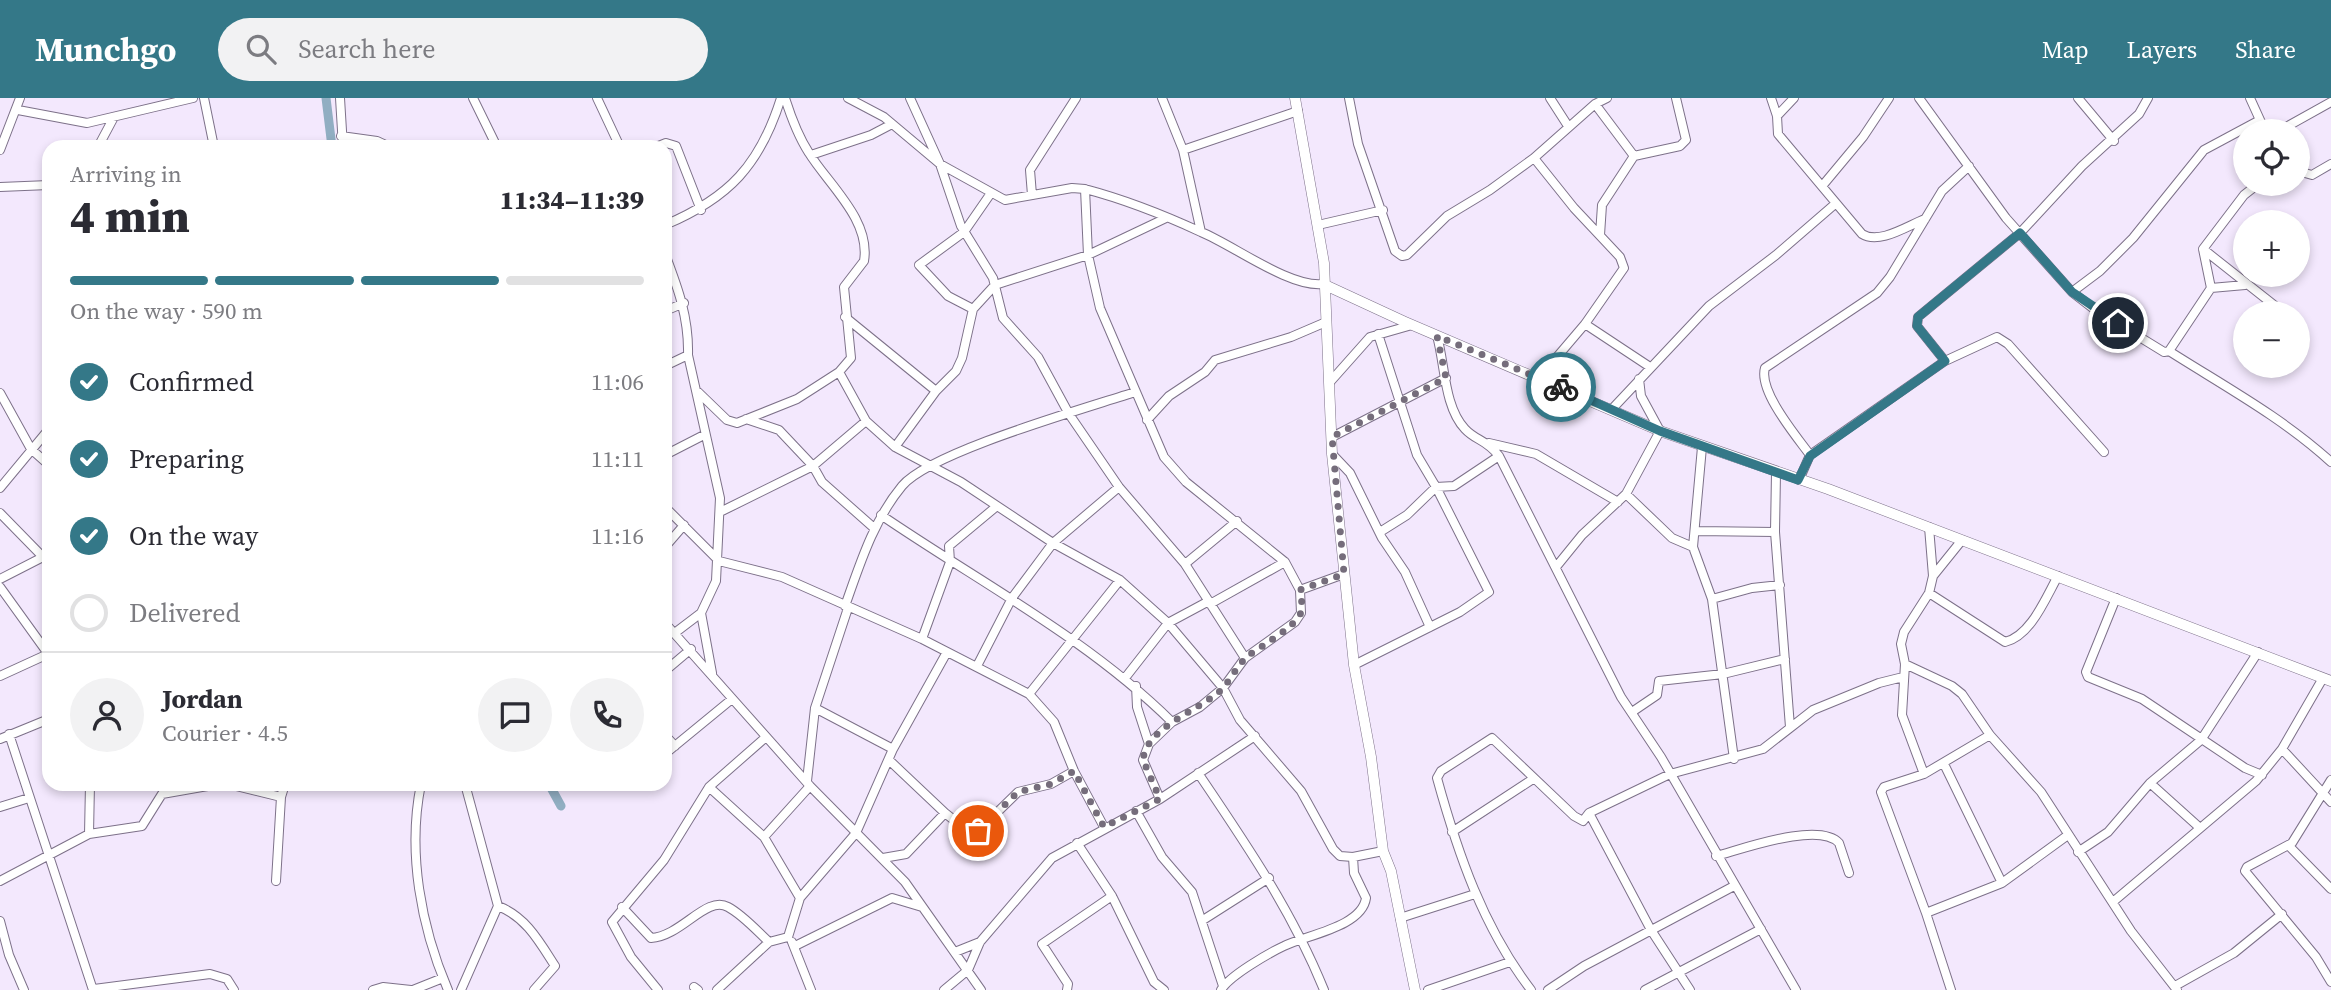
<!DOCTYPE html>
<meta charset="utf-8">
<style>
body{margin:0;font-family:"Source Serif 4",serif;background:#f2f2f3;color:#2b2b33;height:100vh;display:flex;flex-direction:column;font-size:26px;white-space:nowrap}
*{box-sizing:border-box;margin:0}
p{font-size:23px;color:#7c7c81}
.icon{flex:none;width:38px;height:38px;fill:none;stroke:currentColor;stroke-width:2;stroke-linecap:round;stroke-linejoin:round}
.map{position:relative;flex:1;overflow:hidden}
.side{position:absolute;left:42px;top:42px;width:630px;height:651px;display:flex;flex-direction:column;background:#fff;border-radius:21px;box-shadow:0 4px 10px #0003}
.side>*{flex:none}
.tools{position:absolute;left:2233px;top:21px;display:grid;gap:14px}
.tools a{display:grid;place-items:center;width:77px;height:77px;border-radius:50%;background:#fff;box-shadow:0 4px 10px #0003;font-size:35px}
.pin{position:absolute;display:grid;place-items:center;width:60px;height:60px;color:#fff;margin:-30px;border:4px solid #fff;border-radius:50%;box-shadow:0 2px 7px #0007}
.courier{position:absolute;display:grid;place-items:center;width:70px;height:70px;margin:-35px;border:5px solid #347888;border-radius:50%;background:#fff;color:#222;box-shadow:0 2px 9px #0007}
.head em{font-style:normal;font-weight:800}
.head div{display:flex;flex-direction:column-reverse}
.head{display:flex;align-items:center;justify-content:space-between;height:119px;padding:0 28px}
h1{font-size:46px;font-weight:800;line-height:52px}
.bar{display:grid;grid-template-columns:repeat(4,1fr);gap:10px 7px;align-content:center;height:84px;padding:0 28px}
.bar i{height:9px;border-radius:5px;background:#e1e1e2}
.bar .on{background:#347888}
.bar p{grid-column:span 4}
.line{display:flex;align-items:center;gap:18px;padding:0 28px;border-top:2px solid #e1e1e2}
.line div{flex:1}
.round{display:grid;place-items:center;flex:none;width:74px;height:74px;border-radius:37px;background:#f2f2f3}
ol{padding:0 28px;list-style:none}
li{display:flex;align-items:center;gap:21px;height:77px}
li p{margin-inline-start:auto}
li .icon{padding:7px;border-radius:50%;background:#347888;color:#fff;stroke-width:4}
li:last-child{color:#7c7c81}
li i{width:38px;height:38px;border:4px solid #e1e1e2;border-radius:50%}
header{display:flex;align-items:center;gap:42px;box-sizing:border-box;height:98px;padding:0 35px;background:#347888;color:#fff}
header strong{font-size:33px}
nav{display:flex;gap:38px;margin-inline-start:auto;font-size:24px}
.search{width:490px;height:63px;background:#f2f2f3;display:flex;align-items:center;gap:18px;box-sizing:border-box;padding:0 24px;border-radius:38px;color:#7c7c81;font-size:26px}
.map>svg:first-child{display:block}
.lines{fill:none;stroke-linecap:round;stroke-linejoin:round}
.canal{stroke:#91aec2;stroke-width:9}
.minor-casing{stroke:#7d7189;stroke-width:10}
.tertiary-casing{stroke:#7d7189;stroke-width:11}
.minor{stroke:#fff;stroke-width:8}
.tertiary{stroke:#fff;stroke-width:10}
.done{stroke:#756d7b;stroke-width:7;stroke-dasharray:0 12.6}
.route{stroke:#347888;stroke-width:9}
</style>
<header>
<strong>Munchgo</strong>
<div class="search"><svg class="icon" aria-label="search" viewBox="0 0 24 24"><circle cx="10" cy="10" r="6"/><path d="M15 15l6 6"/></svg>Search here</div>
<nav><a>Map</a><a>Layers</a><a>Share</a></nav>
</header>
<div class="map">
<svg width="2331" height="892" viewBox="0 0 2331 892">
<rect width="100%" height="100%" fill="#f3e8fd"/>
<g class="lines">
<!-- canal -->
<path class="canal" d="M326,0L332,49
M549,686L561,708"/>
<!-- minor casing -->
<g class="minor-casing">
<path id="minor" d="M204,0L214,49
M340,0L343,49
M473,0L497,49
M597,0L620,49
M785,0C791,19 798,38 809,55C828,86 871,122 864,163L844,189L851,260L839,274L866,323L895,349L961,384L1053,445L1120,482L1168,525L1223,590L1240,622L1301,693L1333,751L1340,758L1353,759
M848,0L884,19L940,66L1005,102L1072,90L1085,91C1123,101 1164,117 1201,134C1233,147 1290,190 1323,186
M910,0L940,66L961,128L993,180L1003,220L1038,259L1069,316L1119,389L1185,466L1245,560
M1162,0L1183,52L1201,134
M1349,0L1358,46L1395,153L1402,158L1407,157L1447,118L1490,92L1534,60L1595,6L1607,0
M1550,0L1568,28
M1771,0L1777,18L1778,36L1862,136C1879,147 1907,128 1925,121
M1919,0L2006,120L2072,194L2094,211L2164,254L2169,253C2224,288 2283,320 2331,364
M2078,0L2114,43
M2250,0L2265,33
M1595,6L1634,58
M18,12L87,25L193,0
M1777,18L1794,0
M2279,33L2331,4
M341,38L377,43L390,49
M98,49L114,19
M656,49L666,45L676,48L701,112
M0,52L20,0
M1183,52L1298,13
M811,57L871,37L892,26
M1534,60L1574,110L1620,159L1624,170L1585,226L1539,280
M2298,73L2312,77L2331,66
M1823,87L1863,39L1889,0
M0,89L49,87
M1085,91L1088,157L1100,210L1164,359L1186,384L1285,464L1300,492
M1032,97L1030,72L1076,0
M665,127C729,100 760,67 781,0
M1318,127L1383,112
M1600,137L1602,107L1634,58L1680,48L1686,42L1676,0
M2203,151L2284,215
M665,156C678,190 689,220 688,257L720,400L716,483L701,515L712,575
M2211,190L2245,187
M2072,194L2100,173L2133,140L2204,52L2260,22
M973,211L948,198L919,167L964,134L991,95
M665,213L684,205
M845,219L936,293
M1585,226L1650,269
M1378,236L1417,357L1436,389L1454,388L1499,358
M1437,238C1445,266 1444,309 1465,331C1476,343 1486,341 1499,358L1621,599L1661,659L1796,892
M2169,253L2211,190L2203,151L2244,97L2258,86
M1945,263L1917,228L1918,219L2020,135L2082,68L2139,16L2148,0
M665,268L688,257
M1330,284L1370,239L1412,227
M698,294L727,322L737,325L797,301L839,274
M0,295L31,351L49,367
M1613,310L1709,208L1776,157L1835,106
M746,321L779,332L813,368L822,384L874,430
M1147,322L1169,298L1205,274L1215,262L1291,239L1326,224
M1332,339L1446,280
M1489,345L1536,356L1618,404
M895,349L936,293L956,273L962,260L973,211L995,187L1088,157L1166,120
M1702,349L1693,449L1712,501L1734,661
M1332,356L1350,375L1382,440L1405,474L1430,529
M665,357L704,337
M1810,357C1797,339 1758,293 1765,270L1877,195L1890,179L1942,93L1969,68
M1776,375L1775,434L1790,629
M1799,382L1810,357L1945,263L1997,239L2008,246L2104,354
M0,390L49,331
M1626,396L1672,440L1693,449
M665,409L719,463L782,479L922,541L1029,596L1054,624L1074,673L1104,729
M720,414L813,368L866,323
M0,415L43,459L0,481
M881,417C979,484 1087,540 1172,624
M1929,429L1933,478L1929,495L1904,534L1901,546L1905,566L1902,617L1924,676L1990,637
M1696,433L1775,434
M665,449L684,427
M48,454H49
M1185,466L1237,423
M1556,469L1582,437L1626,396L1660,333L1641,298L1639,281
M1933,478L1962,442
M0,489L49,557
M1929,495L2005,544C2031,538 2046,499 2058,478
M2116,500L2086,574L2088,579L2142,601L2245,670L2262,677
M1712,501L1752,490L1780,487
M1210,506L1285,464
M845,508C860,466 873,423 902,388C930,354 1087,310 1135,294
M665,525L810,688L905,784L981,892
M676,534L701,515
M922,541L950,464L949,448L997,408
M1905,566L1952,588L1962,596L1990,637L2041,694L2131,833L2177,892
M1354,567L1460,514L1489,494L1436,389L1407,417L1380,434
M977,568L1012,500L1053,445L1119,389
M665,573L691,551
M0,578L48,556
M1125,580L1168,525L1209,503
M1136,588L1137,609L1149,646L1143,662L1160,701
M1029,596L1120,482
M815,610L893,651
M1632,614L1657,597L1659,583L1723,576L1785,561
M9,636L93,892
M665,637L675,648
M0,641L49,621
M1149,646L1172,624L1200,609L1223,590L1245,560L1295,524L1301,515L1300,492L1344,476
M2282,651L2331,704
M665,656L732,601
M889,662L945,715
M1944,666L2002,785
M1198,675C1246,746 1292,813 1324,892
M1924,676L1884,689L1881,694L1926,815
M2331,682L2292,745L2247,769L2245,773L2316,859L2331,884
M807,683L815,610L848,510
M2150,685L2200,730
M228,686L281,699L276,783
M421,686C407,754 421,829 448,892
M617,686H627
M709,689L764,739
M281,699L285,686
M0,709L29,700
M1136,713L1162,759L1192,794L1223,888
M1589,715L1670,676L1763,651L1813,612L1879,585L1903,579
M1452,734L1533,681
M89,736L90,686
M1077,745L1112,798L1154,884L1164,892
M2289,748L2331,791
M2078,754L2108,734L2150,685L2201,642L2258,554
M1716,758C1743,751 1819,723 1839,745L1849,775
M883,760L906,756L945,715L969,734L978,733L1018,694L1051,686L1074,673
M0,783L89,736L142,728L162,696L219,686
M800,800L764,739L810,688
M2114,803L2256,683L2282,651L2323,580
M498,808C526,819 539,843 555,868L534,892
M622,809L651,840C682,838 706,797 728,809C743,817 757,833 769,844
M1400,820L1475,796
M1203,822L1269,780
M0,823L9,857L24,892
M792,844L811,892
M795,848L892,800L922,809
M955,854L980,844
M2175,888L2234,855L2282,816
M694,889L698,892
M94,891L210,876L227,881L234,892
M373,892L383,889L411,892
M413,892L443,880
M461,892L498,808L465,686
M658,892L631,859L612,824L664,762L709,689L766,639
M717,892L769,844L788,839L800,800L856,735L893,651L947,554
M944,892L968,872L980,844L1052,760L1160,701L1255,638
M1067,892L1068,886L1042,846L1112,798
M1221,892C1229,878 1269,855 1284,848C1306,837 1362,829 1366,800L1354,775L1353,759L1383,753
M1428,892L1510,864
M1531,892C1483,829 1458,756 1437,680L1441,673L1492,640L1574,718L1583,723L1589,715L1651,832L1690,892
M1548,892L1584,868L1734,788
M1645,892L1761,831
M1951,892L1926,815L2002,785L2068,737"/>
</g>
<!-- tertiary casing -->
<g class="tertiary-casing">
<path id="tertiary" d="M1295,0L1324,165L1332,356L1354,567L1371,659L1383,753L1391,773L1415,892
M1323,186L1403,223L1660,333L1828,391L2331,583"/>
</g>
<!-- minor -->
<use href="#minor" class="minor"/>
<!-- tertiary -->
<use href="#tertiary" class="tertiary"/>
</g>
<g class="lines">
<!-- done -->
<path class="done" d="M978,733L1018,694L1051,686L1074,673L1104,729L1160,701L1143,662C1146,629 1199,613 1221,592C1231,582 1237,567 1248,558C1261,548 1297,528 1301,514C1303,508 1301,498 1300,492L1344,476L1332,339L1446,280L1437,238L1561,289"/>
<!-- route -->
<path class="route" d="M1561,289L1660,333L1798,382L1810,358L1945,263L1917,228L1918,219L2020,135L2072,194L2118,225"/>
</g>
</svg>
<div class="tools">
<a><svg class="icon" aria-label="locate" viewBox="0 0 24 24"><circle cx="12" cy="12" r="6"/><path d="M12 2v4M12 18v4M2 12h4M18 12h4"/></svg></a>
<a>+</a>
<a>−</a>
</div>
<div class="pin" style="left:978px;top:733px;background:#ea580c"><svg class="icon" aria-label="bag" viewBox="0 0 24 24"><path d="M5 8h14l-1 12H6zM9 8a3 3 0 0 1 6 0"/></svg></div>
<div class="pin" style="left:2118px;top:225px;background:#1f2937"><svg class="icon" aria-label="home" viewBox="0 0 24 24"><path d="M3 11l9-7 9 7M6 9v11h12V9"/></svg></div>
<div class="courier" style="left:1561px;top:289px"><svg class="icon" aria-label="bike" viewBox="0 0 24 24"><circle cx="6" cy="16" r="4"/><circle cx="18" cy="16" r="4"/><path d="M6 16l4-8h5l3 8M10 8l3 8H6M13 5h3"/></svg></div>
<section class="side">
<div class="head"><div><h1>4 min</h1><p>Arriving in</p></div><em>11:34–11:39</em></div>
<div class="bar"><i class="on"></i><i class="on"></i><i class="on"></i><i></i><p>On the way · 590 m</p></div>
<ol>
<li><svg class="icon" aria-label="check" viewBox="0 0 24 24"><path d="M5 12l5 5 9-10"/></svg>Confirmed<p>11:06</p></li>
<li><svg class="icon" aria-label="check" viewBox="0 0 24 24"><path d="M5 12l5 5 9-10"/></svg>Preparing<p>11:11</p></li>
<li><svg class="icon" aria-label="check" viewBox="0 0 24 24"><path d="M5 12l5 5 9-10"/></svg>On the way<p>11:16</p></li>
<li><i></i>Delivered</li>
</ol>
<div class="line" style="height:126px"><a class="round"><svg class="icon" aria-label="person" viewBox="0 0 24 24"><circle cx="12" cy="8" r="4"/><path d="M4 21q1-7 8-7t8 7"/></svg></a><div><b>Jordan</b><p>Courier · 4.5</p></div><a class="round"><svg class="icon" aria-label="chat" viewBox="0 0 24 24"><path d="M4 5h16v11H9l-5 4z"/></svg></a><a class="round"><svg class="icon" aria-label="phone" viewBox="0 0 24 24"><path d="M5 4h4l2 5-3 2q2 4 5 5l2-3 5 2v4C11 20 4 13 5 4z"/></svg></a></div>
</section>
</div>
